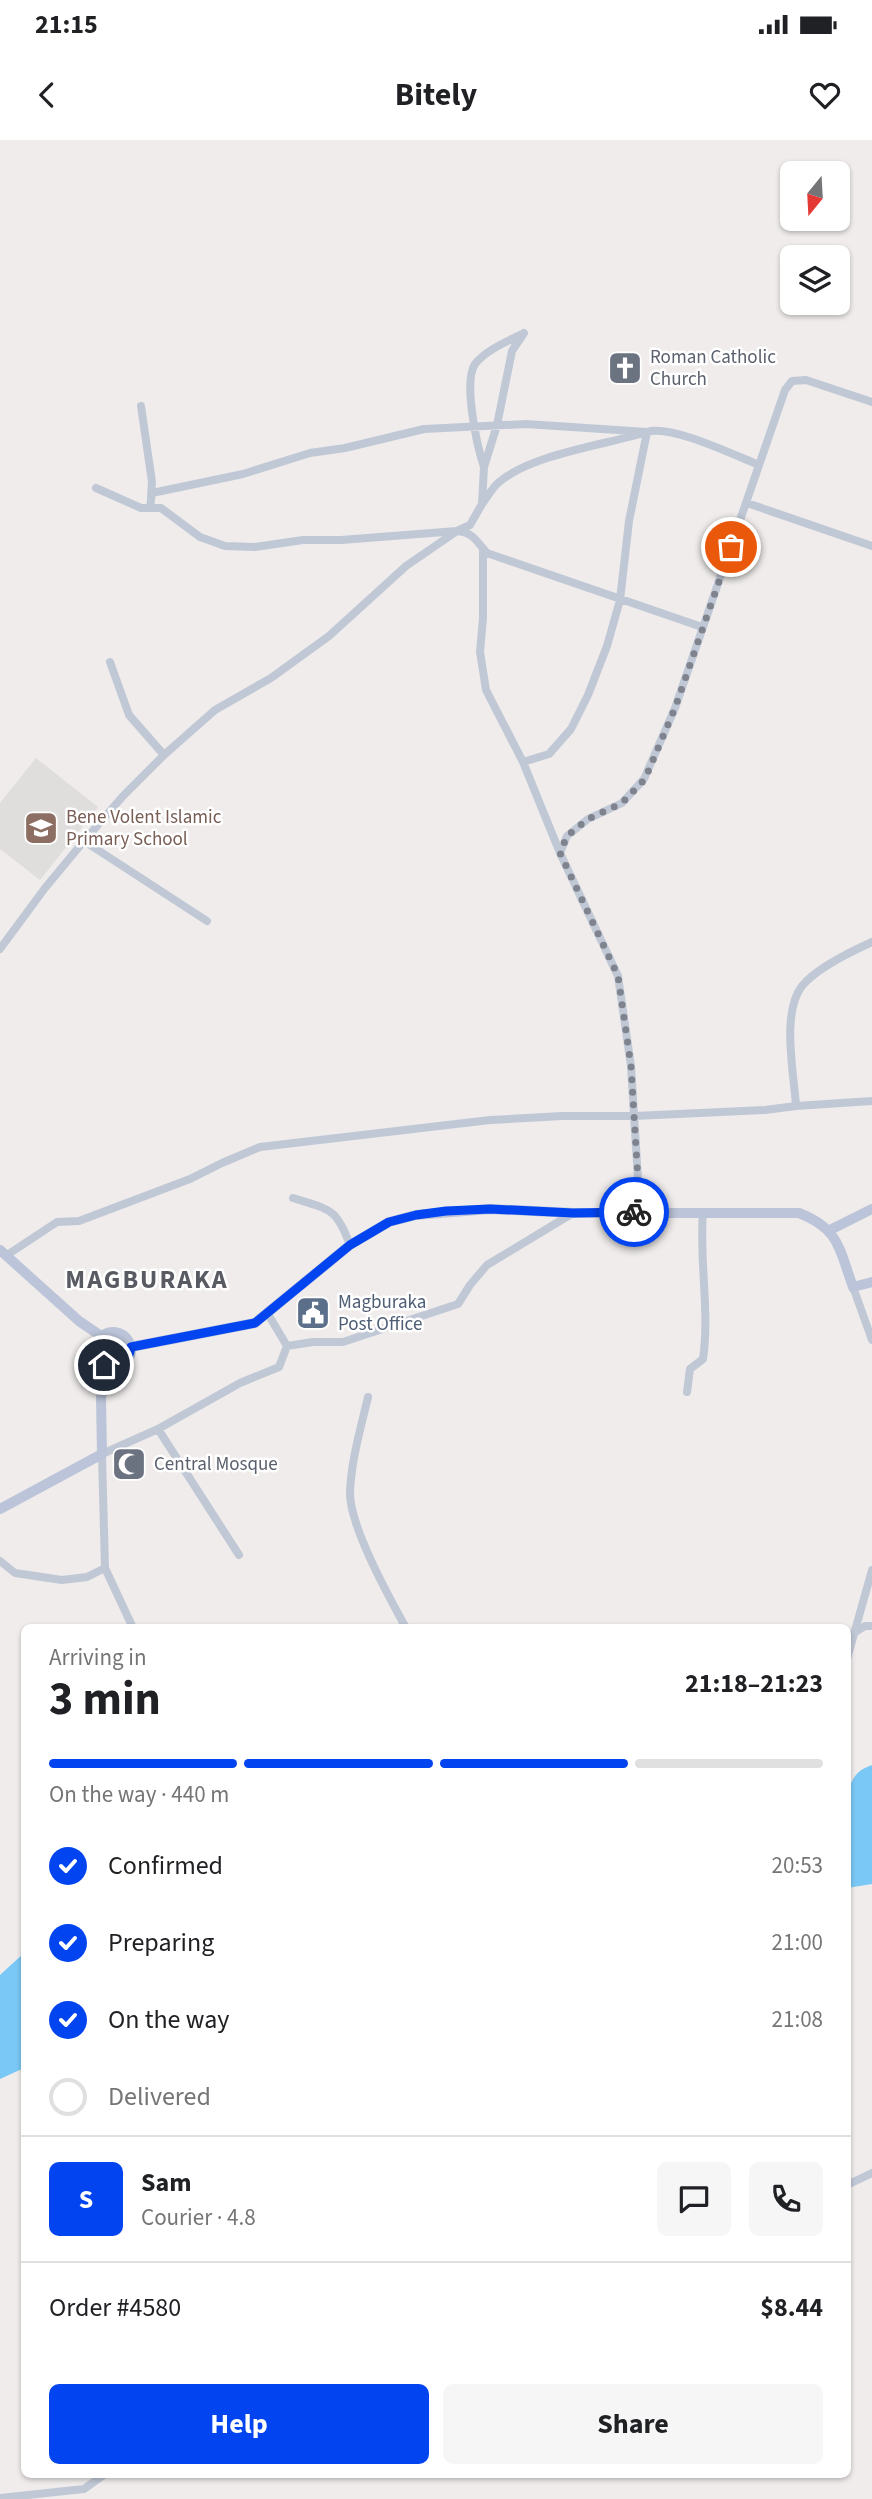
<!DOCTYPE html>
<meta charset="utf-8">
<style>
body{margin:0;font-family:"Source Sans 3",sans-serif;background:#f6f6f6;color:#202124;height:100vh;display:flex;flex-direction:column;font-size:26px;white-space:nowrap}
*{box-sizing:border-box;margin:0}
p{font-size:23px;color:#757577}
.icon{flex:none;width:38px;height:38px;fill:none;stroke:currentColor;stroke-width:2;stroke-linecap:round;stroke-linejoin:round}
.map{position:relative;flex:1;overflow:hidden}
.details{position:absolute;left:21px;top:1484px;width:830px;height:854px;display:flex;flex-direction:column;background:#fff;border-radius:10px;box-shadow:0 2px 5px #0004}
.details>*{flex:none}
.needle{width:46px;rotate:198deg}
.fabs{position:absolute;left:780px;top:21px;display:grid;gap:14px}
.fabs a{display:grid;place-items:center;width:70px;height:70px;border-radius:10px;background:#fff;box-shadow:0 2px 5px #0004;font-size:35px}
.pin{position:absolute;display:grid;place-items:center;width:60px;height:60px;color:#fff;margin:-30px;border:4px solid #fff;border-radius:50%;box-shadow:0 2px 7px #0007}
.courier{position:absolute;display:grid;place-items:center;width:70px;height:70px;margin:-35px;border:5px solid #0344f1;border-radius:50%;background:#fff;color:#222;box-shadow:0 2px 9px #0007}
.overview em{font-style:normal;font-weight:700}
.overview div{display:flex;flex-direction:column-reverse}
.overview{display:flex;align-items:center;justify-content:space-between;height:119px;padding:0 28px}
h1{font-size:46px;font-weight:700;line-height:52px}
.bar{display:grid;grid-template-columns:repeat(4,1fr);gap:10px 7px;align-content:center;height:84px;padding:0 28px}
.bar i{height:9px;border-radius:5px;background:#e0e0e0}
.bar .current{background:#0344f1}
.bar p{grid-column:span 4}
.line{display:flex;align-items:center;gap:18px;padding:0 28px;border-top:2px solid #e0e0e0}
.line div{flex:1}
.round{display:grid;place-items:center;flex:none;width:74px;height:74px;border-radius:10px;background:#f6f6f6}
ol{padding:0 28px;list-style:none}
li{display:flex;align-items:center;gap:21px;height:77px}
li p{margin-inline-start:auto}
li .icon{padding:7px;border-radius:50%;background:#0344f1;color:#fff;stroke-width:4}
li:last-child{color:#757577}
li i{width:38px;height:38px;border:4px solid #e0e0e0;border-radius:50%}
.button{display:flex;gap:14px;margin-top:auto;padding:14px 28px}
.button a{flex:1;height:80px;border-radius:10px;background:#0344f1;color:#fff;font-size:28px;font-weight:700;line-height:80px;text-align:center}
.button a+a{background:#f6f6f6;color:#202124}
.status{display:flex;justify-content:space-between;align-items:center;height:49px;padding:0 35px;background:#fff;direction:ltr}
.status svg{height:19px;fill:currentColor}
header{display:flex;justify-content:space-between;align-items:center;height:91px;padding:0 28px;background:#fff;font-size:32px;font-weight:700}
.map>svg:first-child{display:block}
.education{fill:#e0dddd}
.water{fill:#7ac8f6}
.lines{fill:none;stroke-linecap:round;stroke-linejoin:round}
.street{stroke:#c0c8d6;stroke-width:8}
.secondary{stroke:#bbc4d8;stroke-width:10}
.done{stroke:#7f838d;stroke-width:7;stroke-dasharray:0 12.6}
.route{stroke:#0344f1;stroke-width:9}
.labels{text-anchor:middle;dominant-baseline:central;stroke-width:5;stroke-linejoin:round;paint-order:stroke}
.worship-label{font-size:19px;fill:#5b616d;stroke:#fff;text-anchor:start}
.education-label{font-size:19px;fill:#785e54;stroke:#fff;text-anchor:start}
.service-label{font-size:19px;fill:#4e5e75;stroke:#fff;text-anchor:start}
.district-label{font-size:26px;font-weight:bold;letter-spacing:2px;fill:#585b62;stroke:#fff}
</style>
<div class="status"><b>21:15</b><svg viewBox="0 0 49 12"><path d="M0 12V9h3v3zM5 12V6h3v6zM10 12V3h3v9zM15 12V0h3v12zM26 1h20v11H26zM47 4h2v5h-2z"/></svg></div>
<header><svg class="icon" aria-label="back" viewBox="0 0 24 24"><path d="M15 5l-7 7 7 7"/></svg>Bitely<svg class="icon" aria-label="heart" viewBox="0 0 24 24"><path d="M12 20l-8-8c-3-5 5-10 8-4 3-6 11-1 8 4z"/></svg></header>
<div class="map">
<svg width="872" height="2359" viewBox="0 0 872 2359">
<rect width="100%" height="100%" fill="#efeceb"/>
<!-- education -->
<path class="education" d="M36,618L98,667L40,740L0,709V663Z"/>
<!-- water -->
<path class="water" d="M872,1625V1744L847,1748V1655C852,1639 855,1631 872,1625Z
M24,1813V1928L0,1939V1835Z"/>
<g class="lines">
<!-- street -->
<path class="street" d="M141,266L152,342L151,357
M484,327C477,306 463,242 475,224C486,210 506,202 522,194
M96,348L141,368H161L200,397L225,406L255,407L303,400H341L457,391C473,392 477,402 487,413L702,487
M747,363L872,406
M150,367L152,353L243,334L310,313L345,308L424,289L526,284L647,292C605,305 531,314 498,343C492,348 487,358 482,364
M483,409V478L480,512L486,550L523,622L560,713L618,836L631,926L640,1072
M110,522L129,575L164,615
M523,622L549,614L571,589L588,555L607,506L620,460L629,381L647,292C670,284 734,315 759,325
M84,701L207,781
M560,713L567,696L588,679L622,663L644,639L675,568L785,250L792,241L806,240L872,262
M0,809L45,748L84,701L123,656L164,615L215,570L271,538L329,496L406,426L457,391L470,385L482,364L484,327L497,285L512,211L524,193
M796,966C794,934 781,873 802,846C816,829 852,811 872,802
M293,1058C330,1070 336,1067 350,1105
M7,1115L57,1082L79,1081L190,1039L222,1023L260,1007L490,980L562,976H635L765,970L796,966L872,961
M853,1147L872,1200
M268,1174L287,1206L313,1202H343L458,1164L470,1145L487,1125L573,1073
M687,1252L690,1229L703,1219C710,1170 699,1122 703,1072
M368,1257C361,1287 351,1321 350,1353C350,1387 389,1457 406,1488
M158,1289L239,1415
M0,1421L15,1433L62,1440L87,1437L105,1428
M133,1488L105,1428L102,1314L158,1289L240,1243L279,1227L287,1206
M854,1493L865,1486H872
M847,1519L872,1430
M847,2045L872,2033
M0,2358L84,2349L105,2334"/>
<!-- secondary -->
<path class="secondary" d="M830,1090L872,1069
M0,1110L79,1181L101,1196
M95 1210a18 18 0 1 1 36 0a18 18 0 1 1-36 0Z
M131,1207L255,1183L350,1105L389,1082L416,1075L490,1069L573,1073H799C840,1089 839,1109 853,1147L872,1142
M0,1369L102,1314L101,1257L111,1227"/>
</g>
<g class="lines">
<!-- done -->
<path class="done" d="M634,1072H640L631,926L618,836L560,713L567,696L588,679L622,663L645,639L675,568L731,407"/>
<!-- route -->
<path class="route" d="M104,1225C119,1230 129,1222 131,1207L255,1183L350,1105L389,1082L416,1075L446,1071L490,1069L573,1073L634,1072"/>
</g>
<!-- icons -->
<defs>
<g id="church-square" transform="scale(1.75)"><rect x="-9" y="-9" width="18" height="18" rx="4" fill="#6b7280" stroke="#fff"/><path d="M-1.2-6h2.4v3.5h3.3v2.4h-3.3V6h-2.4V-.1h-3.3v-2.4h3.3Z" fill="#fff"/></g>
<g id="school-square" transform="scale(1.75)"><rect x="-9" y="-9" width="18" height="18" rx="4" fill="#8d6e63" stroke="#fff"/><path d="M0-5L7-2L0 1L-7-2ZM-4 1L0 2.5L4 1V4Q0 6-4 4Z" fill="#fff"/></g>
<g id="civic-square" transform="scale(1.75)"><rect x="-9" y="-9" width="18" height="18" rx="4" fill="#5c6f8a" stroke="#fff"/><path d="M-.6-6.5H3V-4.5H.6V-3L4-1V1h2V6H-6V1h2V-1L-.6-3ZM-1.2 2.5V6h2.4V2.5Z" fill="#fff"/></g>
<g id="mosque-square" transform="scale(1.75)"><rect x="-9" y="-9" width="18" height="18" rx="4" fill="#6b7280" stroke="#fff"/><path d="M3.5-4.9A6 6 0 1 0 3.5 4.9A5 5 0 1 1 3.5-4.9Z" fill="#fff"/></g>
</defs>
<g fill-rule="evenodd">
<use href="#church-square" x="625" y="228"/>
<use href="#school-square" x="41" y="688"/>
<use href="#civic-square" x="313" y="1173"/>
<use href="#mosque-square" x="129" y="1324"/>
</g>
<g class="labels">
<!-- worship labels -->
<g class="worship-label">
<text x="650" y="217">Roman Catholic<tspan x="650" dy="22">Church</tspan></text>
<text x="154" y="1324">Central Mosque</text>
</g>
<!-- education labels -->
<g class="education-label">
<text x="66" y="677">Bene Volent Islamic<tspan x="66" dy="22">Primary School</tspan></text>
</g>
<!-- service labels -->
<g class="service-label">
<text x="338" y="1162">Magburaka<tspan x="338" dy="22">Post Office</tspan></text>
</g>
<!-- district labels -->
<g class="district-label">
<text x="147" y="1139">MAGBURAKA</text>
</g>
</g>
</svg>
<div class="fabs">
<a><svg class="needle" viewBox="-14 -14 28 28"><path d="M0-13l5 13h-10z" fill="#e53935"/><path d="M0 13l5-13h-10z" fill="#757577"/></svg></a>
<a><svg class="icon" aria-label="layers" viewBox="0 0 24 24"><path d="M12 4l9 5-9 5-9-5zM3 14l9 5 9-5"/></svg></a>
</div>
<div class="pin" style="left:731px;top:407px;background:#ea580c"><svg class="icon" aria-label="bag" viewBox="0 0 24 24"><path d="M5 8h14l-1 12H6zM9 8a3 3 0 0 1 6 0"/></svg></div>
<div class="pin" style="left:104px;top:1225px;background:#1f2937"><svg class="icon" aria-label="home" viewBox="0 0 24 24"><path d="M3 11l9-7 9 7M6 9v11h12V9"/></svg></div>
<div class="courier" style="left:634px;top:1072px"><svg class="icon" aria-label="bike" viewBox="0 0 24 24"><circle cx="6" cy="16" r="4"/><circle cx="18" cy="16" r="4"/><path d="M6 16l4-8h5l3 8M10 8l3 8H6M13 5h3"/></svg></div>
<section class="details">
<div class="overview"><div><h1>3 min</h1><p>Arriving in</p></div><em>21:18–21:23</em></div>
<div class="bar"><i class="current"></i><i class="current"></i><i class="current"></i><i></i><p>On the way · 440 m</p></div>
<ol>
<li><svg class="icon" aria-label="check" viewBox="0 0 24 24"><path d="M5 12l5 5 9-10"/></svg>Confirmed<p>20:53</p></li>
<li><svg class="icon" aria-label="check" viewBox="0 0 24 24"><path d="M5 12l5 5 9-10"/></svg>Preparing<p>21:00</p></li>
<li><svg class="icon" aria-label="check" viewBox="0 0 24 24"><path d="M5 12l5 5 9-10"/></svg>On the way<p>21:08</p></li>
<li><i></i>Delivered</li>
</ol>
<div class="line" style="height:126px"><b class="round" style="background:#0344f1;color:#fff">S</b><div><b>Sam</b><p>Courier · 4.8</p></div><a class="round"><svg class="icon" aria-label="chat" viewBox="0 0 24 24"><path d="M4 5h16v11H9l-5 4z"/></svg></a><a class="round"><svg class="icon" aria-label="phone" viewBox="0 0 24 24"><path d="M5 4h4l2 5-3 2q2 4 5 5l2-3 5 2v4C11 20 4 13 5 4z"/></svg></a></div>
<div class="line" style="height:91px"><div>Order #4580</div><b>$8.44</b></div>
<div class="button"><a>Help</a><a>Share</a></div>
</section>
</div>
